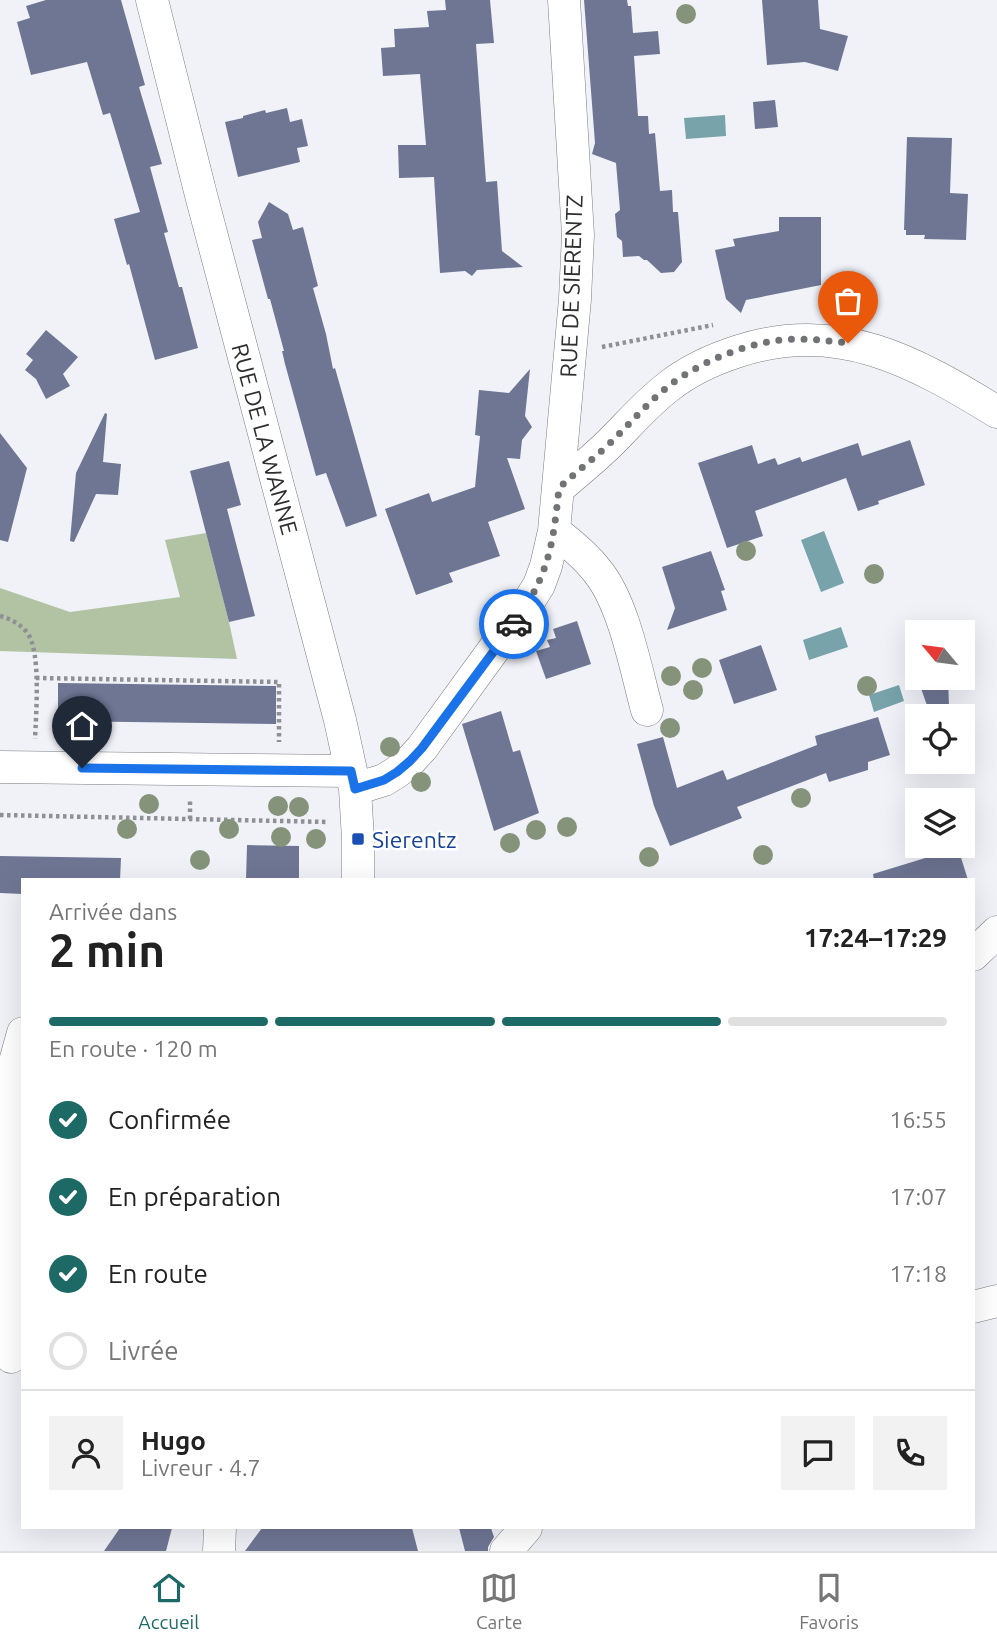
<!DOCTYPE html>
<html lang="fr">
<meta charset="utf-8">
<style>
body{margin:0;font-family:Ubuntu,sans-serif;background:#f2f2f2;color:#222;height:100vh;display:flex;flex-direction:column;font-size:26px;white-space:nowrap}
*{box-sizing:border-box;margin:0}
p{font-size:23px;color:#767676}
.icon{flex:none;width:38px;height:38px;fill:none;stroke:currentColor;stroke-width:2;stroke-linecap:round;stroke-linejoin:round}
.map{position:relative;flex:1;overflow:hidden}
.details{position:absolute;left:21px;top:878px;width:954px;height:651px;display:flex;flex-direction:column;background:#fff;border-radius:0px;box-shadow:0 7px 28px #0002}
.details>*{flex:none}
.needle{width:46px;rotate:299deg}
.buttons{position:absolute;left:905px;top:620px;display:grid;gap:14px}
.buttons a{display:grid;place-items:center;width:70px;height:70px;border-radius:0px;background:#fff;box-shadow:0 7px 28px #0002;font-size:35px}
.pin{position:absolute;display:grid;place-items:center;width:60px;height:60px;color:#fff;margin:-72px -30px;border-radius:50% 50% 50% 0;rotate:-45deg;box-shadow:0 0 7px #0007}
.pin .icon{rotate:45deg}
.courier{position:absolute;display:grid;place-items:center;width:70px;height:70px;margin:-35px;border:5px solid #1a73e8;border-radius:50%;background:#fff;color:#222;box-shadow:0 2px 9px #0007}
.overview em{font-style:normal;font-weight:700}
.overview div{display:flex;flex-direction:column-reverse}
.overview{display:flex;align-items:center;justify-content:space-between;height:119px;padding:0 28px}
h1{font-size:46px;font-weight:700;line-height:52px}
.bar{display:grid;grid-template-columns:repeat(4,1fr);gap:10px 7px;align-content:center;height:84px;padding:0 28px}
.bar i{height:9px;border-radius:5px;background:#e0e0e0}
.bar .current{background:#1c6965}
.bar p{grid-column:span 4}
.line{display:flex;align-items:center;gap:18px;padding:0 28px;border-top:2px solid #e0e0e0}
.line div{flex:1}
.round{display:grid;place-items:center;flex:none;width:74px;height:74px;border-radius:0px;background:#f2f2f2}
ol{padding:0 28px;list-style:none}
li{display:flex;align-items:center;gap:21px;height:77px}
li p{margin-inline-start:auto}
li .icon{padding:7px;border-radius:50%;background:#1c6965;color:#fff;stroke-width:4}
li:last-child{color:#767676}
li i{width:38px;height:38px;border:4px solid #e0e0e0;border-radius:50%}
.dock{display:flex;justify-content:space-around;align-items:center;height:98px;border-top:2px solid #e0e0e0;background:#fff;font-size:19px;color:#767676}
.dock a{display:grid;justify-items:center;gap:4px}
.dock .current{color:#1c6965}
.map>svg:first-child{display:block}
.forest{fill:#b1c3a3}
.water{fill:#78a3ab}
.building{fill:#6f7694}
.lines{fill:none;stroke-linecap:round;stroke-linejoin:round}
.street-casing{stroke:#7b7c82;stroke-width:33}
.path{stroke:#8f9095;stroke-width:4.5;stroke-dasharray:3.5 3.5;stroke-linecap:butt}
.street{stroke:#fff;stroke-width:32}
.tree{fill:#86937b}
.done{stroke:#727377;stroke-width:7;stroke-dasharray:0 12.6}
.route{stroke:#1a73e8;stroke-width:9}
.transit-dot{fill:#1a4fb4;stroke:#fff;stroke-width:2.5}
.labels{text-anchor:middle;dominant-baseline:central;stroke-width:5;stroke-linejoin:round;paint-order:stroke}
.street-label{font-size:23px;fill:#2e2e31;stroke:#fff}
.transit-label{font-size:23px;fill:#164399;stroke:#fff;text-anchor:start}
</style>
<div class="map">
<svg width="997" height="1551" viewBox="0 0 997 1551">
<rect width="100%" height="100%" fill="#f0f2f8"/>
<!-- forest -->
<path class="forest" d="M206,533L229,622L237,659L0,651V588L70,612L180,597L165,540Z"/>
<!-- water -->
<path class="water" d="M725,115L726,136L686,139L684,118Z
M824,531L844,583L821,592L801,540Z
M841,627L848,647L809,660L803,640Z
M899,685L904,701L874,712L869,695Z"/>
<!-- building -->
<path class="building" d="M46,0H121L145,85L139,87L162,164L150,167L168,232L164,233L179,287H182L198,348L155,360L129,264L127,265L114,219L140,212L110,113L103,115L87,62L31,75L17,22L30,18L26,6Z
M445,0H490L494,43L476,44L486,182L497,181L502,251L523,267L477,270L472,276L465,271L440,273L434,177L399,178L398,145H426L420,74L383,76L381,48L395,47L394,29L429,27L427,11L446,10Z
M584,0H627L628,6H631L633,33L658,31L660,54L634,56L638,116H648L649,134L655,133L660,191L672,190L673,212H678L682,262L674,272L661,273L647,260H644L639,256L623,257L622,241L617,237L615,214L620,210L616,163L592,154L595,143Z
M762,0H818L820,29L848,36L838,71L805,62L767,65Z
M775,100L778,127L755,129L753,102Z
M287,108L290,122L302,119L308,146L297,148L300,162L238,177L225,122L243,118V116L265,110L266,113Z
M907,137L952,138L950,193L968,194L966,240L924,239L925,235H906V230H904Z
M269,202L288,214L293,230L303,227L318,286L313,288L326,334L333,369L335,368L377,516L346,527L326,473L316,476L285,364L282,351H284L270,299H268L252,240L262,238L258,222Z
M779,217H821V285L746,300L741,313L726,299L715,250L735,246L733,239L779,231Z
M46,330L78,357L63,374L70,386L46,399L36,379L25,370L33,360L26,354Z
M530,369L525,416L532,427L522,440L520,459L507,458L525,509L488,522L500,556L449,573L453,582L416,595L385,509L429,493L432,502L475,487L480,436L475,435L479,390L509,393Z
M105,413L107,414L103,462L121,464L118,495L96,494L74,542L70,541L76,473Z
M0,433L27,468L8,542L0,540Z
M910,440L925,485L878,501L879,504L858,511L846,478L755,511L763,536L727,548L698,463L752,445L758,464L775,458L778,465L800,457L802,462L858,443L862,456Z
M229,461L241,505L227,509L255,616L229,622L190,471Z
M711,551L725,590L721,591L727,610L667,630L675,608L662,567Z
M577,621L591,664L546,679L536,651L550,647L547,640L556,638L553,629Z
M761,645L777,690L734,704L719,660Z
M917,677H948L949,707L930,714Z
M58,683L276,686V724L58,721Z
M501,711L513,752L520,750L539,813L494,831L462,724Z
M878,717L890,755L868,762V770L829,782L826,773L737,807L742,818L670,846L654,806L637,744L663,737L677,788L723,770L727,780L817,745L815,736Z
M247,845L299,846V880H246Z
M958,848L968,880H874L873,874Z
M0,856L121,858L120,880H23V894L0,893Z
M120,1528H172L166,1551H104Z
M262,1528H412L418,1551H245Z
M459,1528H491L494,1537L488,1547V1551H465Z"/>
<g class="lines">
<!-- street casing -->
<g class="street-casing">
<path id="street" d="M152,0L201,195L340,720L355,789L358,839V880
M559,488C576,473 595,458 611,442C630,423 647,403 668,387C689,370 714,359 739,351C838,319 914,361 997,412
M554,531C570,543 586,556 598,572C624,604 636,670 647,710
M0,767L351,771
M355,789L384,780L397,772L410,761L422,748L529,601L539,585L546,566L554,531L575,299L578,235L564,0
M973,955L997,932
M973,1307L997,1301
M11,1357L15,1062L23,1033
M219,1551L220,1528
M506,1551L526,1528"/>
</g>
<!-- path -->
<path class="path" d="M602,347L713,325
M0,616C11,619 21,624 28,634C41,653 36,714 35,739
M36,678L279,682V742
M0,815L328,822
M190,819V799"/>
<!-- street -->
<use href="#street" class="street"/>
</g>
<!-- trees -->
<g class="tree">
<circle cx="686" cy="14" r="10"/>
<circle cx="746" cy="551" r="10"/>
<circle cx="874" cy="574" r="10"/>
<circle cx="702" cy="668" r="10"/>
<circle cx="671" cy="676" r="10"/>
<circle cx="867" cy="686" r="10"/>
<circle cx="693" cy="690" r="10"/>
<circle cx="670" cy="728" r="10"/>
<circle cx="390" cy="747" r="10"/>
<circle cx="421" cy="782" r="10"/>
<circle cx="801" cy="798" r="10"/>
<circle cx="149" cy="804" r="10"/>
<circle cx="278" cy="806" r="10"/>
<circle cx="299" cy="807" r="10"/>
<circle cx="567" cy="827" r="10"/>
<circle cx="127" cy="829" r="10"/>
<circle cx="229" cy="829" r="10"/>
<circle cx="536" cy="830" r="10"/>
<circle cx="281" cy="837" r="10"/>
<circle cx="316" cy="839" r="10"/>
<circle cx="510" cy="843" r="10"/>
<circle cx="763" cy="855" r="10"/>
<circle cx="649" cy="857" r="10"/>
<circle cx="200" cy="860" r="10"/>
</g>
<g class="lines">
<!-- done -->
<path class="done" d="M514,624C549,575 553,545 559,488C575,473 592,460 608,445C629,425 647,403 670,385C703,360 753,340 795,339C813,339 830,341 848,343"/>
<!-- route -->
<path class="route" d="M82,768L351,771L355,789L384,780L397,772L410,761L422,748L514,624"/>
</g>
<!-- markers -->
<rect class="transit-dot" x="351" y="832" width="14" height="14" rx="3.5"/>
<g class="labels">
<!-- street labels -->
<g class="street-label">
<text transform="translate(571 286) rotate(-88)">RUE DE SIERENTZ</text>
<text transform="translate(265 439) rotate(75)">RUE DE LA WANNE</text>
</g>
<!-- transit labels -->
<g class="transit-label">
<text x="372" y="839">Sierentz</text>
</g>
</g>
</svg>
<div class="buttons">
<a><svg class="needle" viewBox="-14 -14 28 28"><path d="M0-13l5 13h-10z" fill="#e53935"/><path d="M0 13l5-13h-10z" fill="#767676"/></svg></a>
<a><svg class="icon" aria-label="locate" viewBox="0 0 24 24"><circle cx="12" cy="12" r="6"/><path d="M12 2v4M12 18v4M2 12h4M18 12h4"/></svg></a>
<a><svg class="icon" aria-label="layers" viewBox="0 0 24 24"><path d="M12 4l9 5-9 5-9-5zM3 14l9 5 9-5"/></svg></a>
</div>
<div class="pin" style="left:848px;top:343px;background:#ea580c"><svg class="icon" aria-label="bag" viewBox="0 0 24 24"><path d="M5 8h14l-1 12H6zM9 8a3 3 0 0 1 6 0"/></svg></div>
<div class="pin" style="left:82px;top:768px;background:#1f2937"><svg class="icon" aria-label="home" viewBox="0 0 24 24"><path d="M3 11l9-7 9 7M6 9v11h12V9"/></svg></div>
<div class="courier" style="left:514px;top:624px"><svg class="icon" aria-label="car" viewBox="0 0 24 24"><path d="M5 17H2v-5l4-1 3-4h7l3 4 3 1v5h-3M9 17h6M6 11h13"/><circle cx="7" cy="17" r="2"/><circle cx="17" cy="17" r="2"/></svg></div>
<section class="details">
<div class="overview"><div><h1>2 min</h1><p>Arrivée dans</p></div><em>17:24–17:29</em></div>
<div class="bar"><i class="current"></i><i class="current"></i><i class="current"></i><i></i><p>En route · 120 m</p></div>
<ol>
<li><svg class="icon" aria-label="check" viewBox="0 0 24 24"><path d="M5 12l5 5 9-10"/></svg>Confirmée<p>16:55</p></li>
<li><svg class="icon" aria-label="check" viewBox="0 0 24 24"><path d="M5 12l5 5 9-10"/></svg>En préparation<p>17:07</p></li>
<li><svg class="icon" aria-label="check" viewBox="0 0 24 24"><path d="M5 12l5 5 9-10"/></svg>En route<p>17:18</p></li>
<li><i></i>Livrée</li>
</ol>
<div class="line" style="height:126px"><a class="round"><svg class="icon" aria-label="person" viewBox="0 0 24 24"><circle cx="12" cy="8" r="4"/><path d="M4 21q1-7 8-7t8 7"/></svg></a><div><b>Hugo</b><p>Livreur · 4.7</p></div><a class="round"><svg class="icon" aria-label="chat" viewBox="0 0 24 24"><path d="M4 5h16v11H9l-5 4z"/></svg></a><a class="round"><svg class="icon" aria-label="phone" viewBox="0 0 24 24"><path d="M5 4h4l2 5-3 2q2 4 5 5l2-3 5 2v4C11 20 4 13 5 4z"/></svg></a></div>
</section>
</div>
<nav class="dock">
<a class="current"><svg class="icon" aria-label="home" viewBox="0 0 24 24"><path d="M3 11l9-7 9 7M6 9v11h12V9"/></svg>Accueil</a>
<a><svg class="icon" aria-label="map" viewBox="0 0 24 24"><path d="M3 6l6-2 6 2 6-2v14l-6 2-6-2-6 2zM9 4v14M15 6v14"/></svg>Carte</a>
<a><svg class="icon" aria-label="saved" viewBox="0 0 24 24"><path d="M7 4h10v16l-5-4-5 4z"/></svg>Favoris</a>
</nav>
